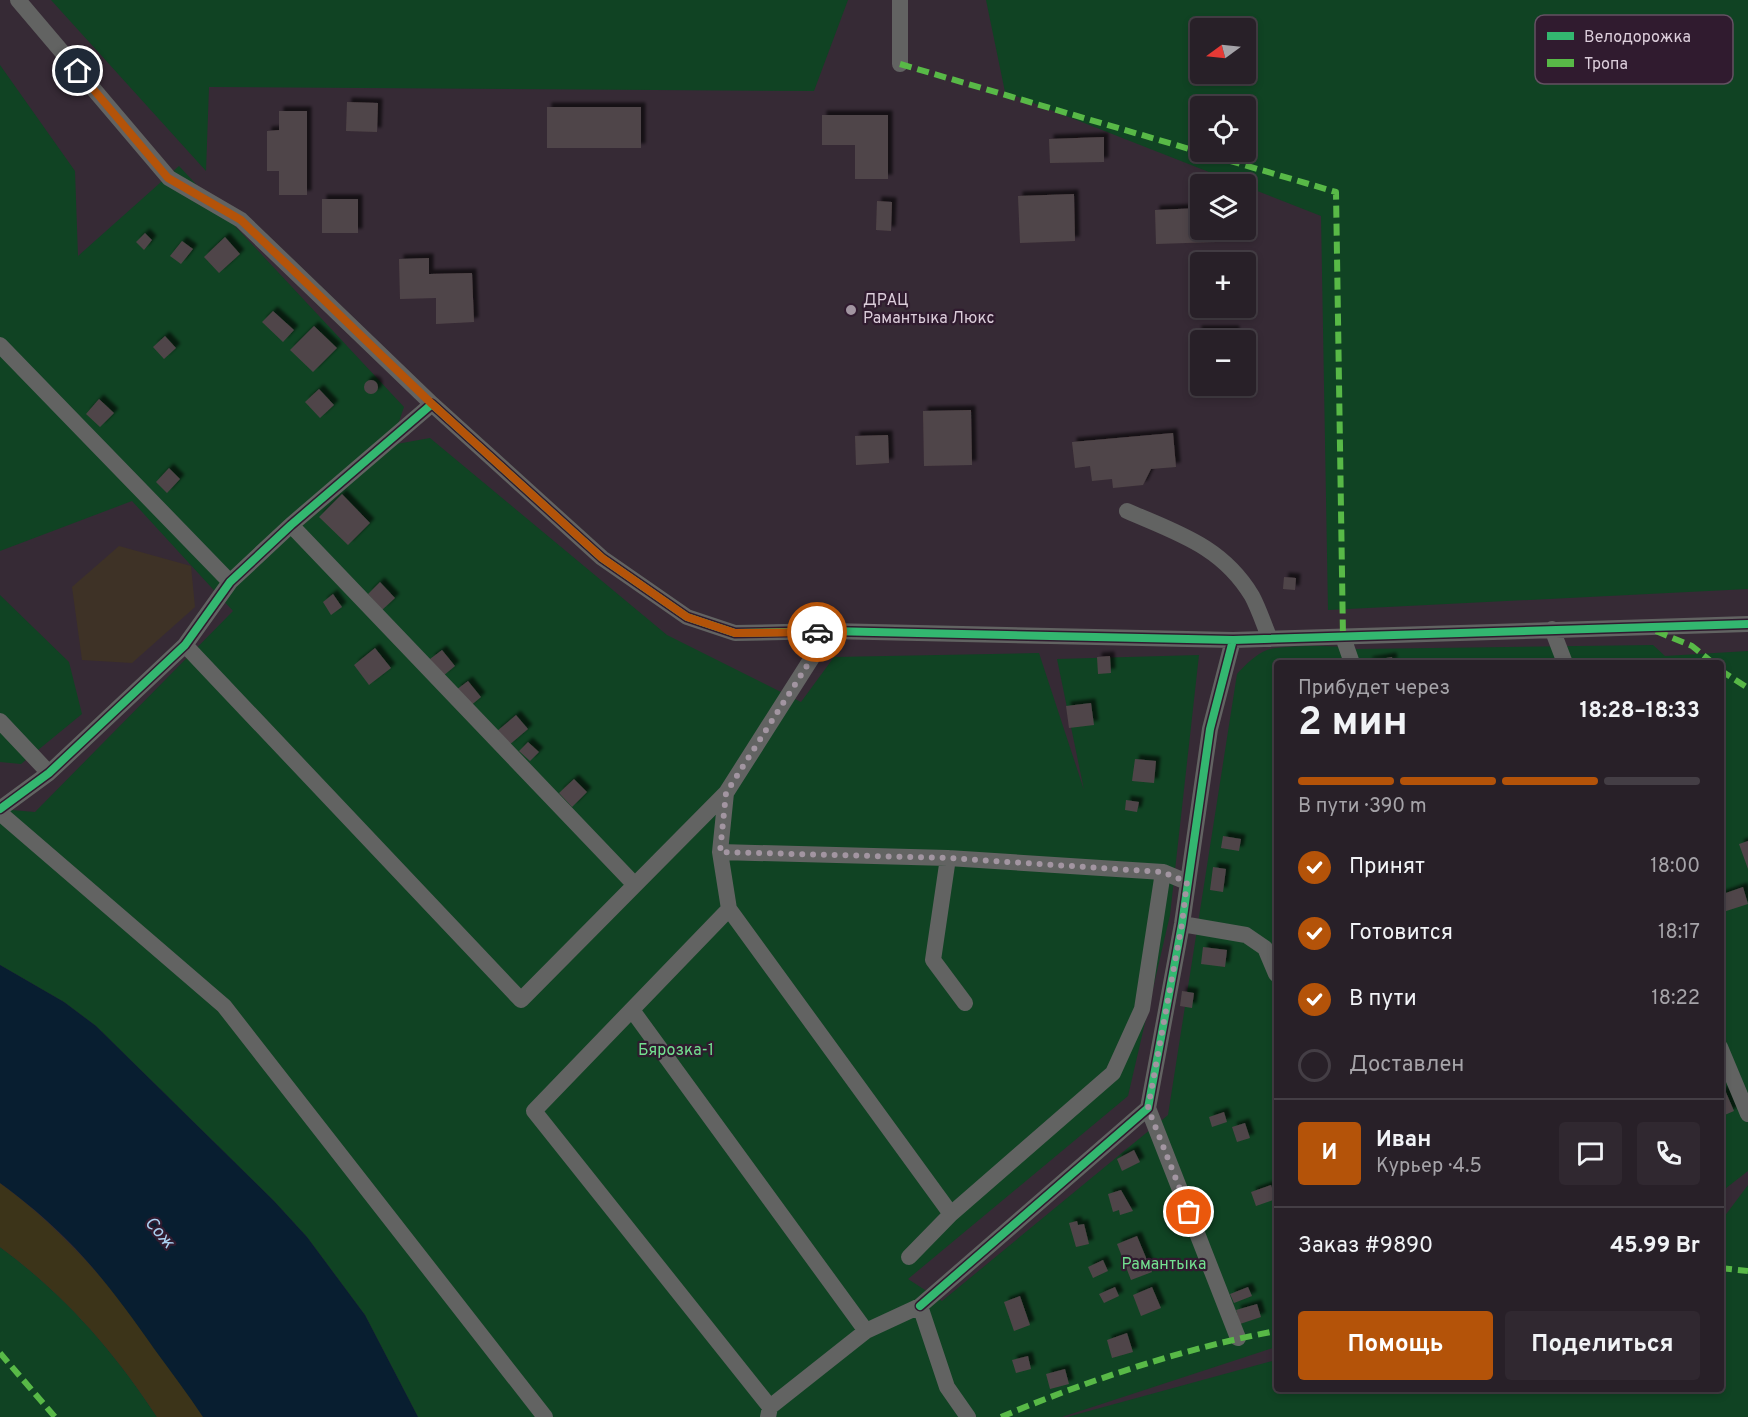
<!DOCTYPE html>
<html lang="ru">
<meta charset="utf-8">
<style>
body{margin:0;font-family:Overpass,sans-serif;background:#302830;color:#f1f3f6;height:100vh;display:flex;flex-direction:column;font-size:22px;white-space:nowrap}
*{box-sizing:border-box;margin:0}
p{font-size:20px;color:#a5a3a8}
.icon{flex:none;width:33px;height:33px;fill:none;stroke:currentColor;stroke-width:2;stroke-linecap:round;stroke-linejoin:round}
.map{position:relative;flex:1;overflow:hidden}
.sheet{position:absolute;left:1274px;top:660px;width:450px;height:732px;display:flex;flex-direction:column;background:#282028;border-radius:6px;box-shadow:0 3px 9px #0003,0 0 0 2px #443e45}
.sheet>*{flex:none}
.needle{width:39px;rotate:255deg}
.fabs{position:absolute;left:1190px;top:18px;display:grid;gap:12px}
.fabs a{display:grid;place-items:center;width:66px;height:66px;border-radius:6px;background:#282028;box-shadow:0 3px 9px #0003,0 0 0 2px #443e45;font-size:30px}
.pin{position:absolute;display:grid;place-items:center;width:51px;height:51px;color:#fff;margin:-26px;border:3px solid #fff;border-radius:50%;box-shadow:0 2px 6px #0007}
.courier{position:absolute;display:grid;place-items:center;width:60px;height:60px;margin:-30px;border:4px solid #b45309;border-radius:50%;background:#fff;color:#222;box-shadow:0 2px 8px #0007}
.head em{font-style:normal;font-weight:700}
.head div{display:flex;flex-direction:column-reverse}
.head{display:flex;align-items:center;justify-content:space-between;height:102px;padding:0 24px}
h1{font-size:39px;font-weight:700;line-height:45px}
.bar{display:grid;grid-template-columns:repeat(4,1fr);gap:9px 6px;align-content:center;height:72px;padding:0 24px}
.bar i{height:8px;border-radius:4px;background:#443e45}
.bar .on{background:#b45309}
.bar p{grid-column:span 4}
.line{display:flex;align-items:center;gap:15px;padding:0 24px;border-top:2px solid #443e45}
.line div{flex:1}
.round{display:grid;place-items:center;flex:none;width:63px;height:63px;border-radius:6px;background:#302830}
ol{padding:0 24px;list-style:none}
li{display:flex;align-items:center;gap:18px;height:66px}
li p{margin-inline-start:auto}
li .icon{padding:6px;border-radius:50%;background:#b45309;color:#fff;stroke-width:4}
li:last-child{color:#a5a3a8}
li i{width:33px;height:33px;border:3px solid #443e45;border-radius:50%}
.action{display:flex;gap:12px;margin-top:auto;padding:12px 24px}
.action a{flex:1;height:69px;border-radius:6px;background:#b45309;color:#fff;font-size:24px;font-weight:700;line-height:69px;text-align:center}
.action a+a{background:#302830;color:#f1f3f6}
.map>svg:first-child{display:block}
.industrial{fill:#3e3226}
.green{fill:#104323;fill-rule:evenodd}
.sand{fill:#3c3419}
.water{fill:#081e30}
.building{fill:#504548;filter:url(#shadow)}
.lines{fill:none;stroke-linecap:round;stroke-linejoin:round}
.minor{stroke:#626362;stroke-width:16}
.quiet{stroke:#58b947;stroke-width:6;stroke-dasharray:12 6;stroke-linecap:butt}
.cycleway-casing{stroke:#301b2f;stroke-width:11}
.cycleway{stroke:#33b770;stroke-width:8}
.done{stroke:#a295a1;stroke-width:6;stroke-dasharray:0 10.8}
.route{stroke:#b45309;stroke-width:8}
.poi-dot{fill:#a295a1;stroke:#301b2f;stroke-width:2}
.labels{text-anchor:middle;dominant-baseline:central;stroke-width:4.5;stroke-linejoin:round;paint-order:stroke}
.poi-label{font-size:16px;fill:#dccedb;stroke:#301b2f;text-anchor:start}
.park-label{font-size:16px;fill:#73e090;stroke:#301b2f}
.water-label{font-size:18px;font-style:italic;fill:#aad0f0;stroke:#301b2f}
.key{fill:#301b2f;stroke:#645163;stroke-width:1.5}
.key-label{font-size:16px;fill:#dccedb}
</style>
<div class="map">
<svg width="1748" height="1417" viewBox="0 0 1748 1417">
<defs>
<filter id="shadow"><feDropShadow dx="4.5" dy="-4.5" stdDeviation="1.5" flood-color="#0009"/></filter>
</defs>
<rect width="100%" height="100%" fill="#362a35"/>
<!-- industrial -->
<path class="industrial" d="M119,546L191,566L195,607L132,663L82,660L72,587Z"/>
<!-- green -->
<path class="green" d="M51,0H848L814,91L209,87L206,171Z
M986,0H1748V589L1328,610L1321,216L1005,92ZM1200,28H1245V74H1200ZM1200,106H1245V152H1200Z
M0,65L75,171L78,256L179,166L404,407L391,445L430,438L667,635L801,702L834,657L1039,653L1084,790L1057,659L1199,655L1170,915L1128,1096L908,1279L942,1301L1168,1115L1237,674C1245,665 1255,655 1267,650C1281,645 1342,645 1357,649L1653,645L1665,656L1748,651V1171L1721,1192L1720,663H1276V1347L1062,1417H418L365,1315L307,1237L274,1201L96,1026L64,1002L0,965V809L35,812L233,611L132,501L0,551Z
M0,595L69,662L82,714L21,764L0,762Z
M1748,1185V1417H1067L1276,1360V1389H1720L1721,1221Z
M0,1247C64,1294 114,1351 157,1417H0Z"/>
<!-- sand -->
<path class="sand" d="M0,1183C84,1245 147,1329 203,1417H157C114,1351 64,1294 0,1247Z"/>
<!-- water -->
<path class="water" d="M0,965L64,1002L96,1026L274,1201L307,1237L365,1315L418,1417H203C188,1394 171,1372 155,1350C106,1280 70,1234 0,1183Z"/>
<!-- building -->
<path class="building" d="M347,102L378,103L377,132L346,131Z
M547,107H641V148H547Z
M279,111H307V195H279V171H267V131L279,130Z
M822,115H888V179H855V145H822Z
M1104,137V162L1050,163L1049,139Z
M1074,194L1075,241L1020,243L1018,196Z
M322,199H358V233H322Z
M877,201L892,202L891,231L876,230Z
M1200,208V230H1247V241L1156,244L1155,210Z
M145,233L152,240L144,250L136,242Z
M225,237L240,254L219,273L204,257Z
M182,241L193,249L181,264L170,256Z
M429,258V274L472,273L474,322L436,324V298L400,299L399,259Z
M273,311L294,330L283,342L262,322Z
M314,326L337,348L313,372L290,350Z
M1197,330H1235V340H1200V358H1198Z
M165,336L176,348L164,359L153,347Z
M364 387a7 7 0 1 1 14 0a7 7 0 1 1-14 0Z
M319,389L334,405L320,418L305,402Z
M99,399L114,413L100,427L86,414Z
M971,410L972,465L924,466L923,411Z
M1173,433L1176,467L1151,469L1143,485L1113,488L1112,479L1092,481L1090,466L1075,468L1072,442Z
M888,435L889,463L856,465L855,436Z
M169,468L180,479L167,493L156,482Z
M342,494L370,523L348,545L319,517Z
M1284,577L1296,578L1295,590L1283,589Z
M380,582L395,598L382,610L368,594Z
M333,594L342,607L331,615L323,602Z
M375,648L391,668L369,685L354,665Z
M442,650L455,666L443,676L430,659Z
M1110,656L1111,673L1098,674L1097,657Z
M1392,657L1393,663H1368V661Z
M468,681L481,697L469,707L456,690Z
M1091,703L1094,725L1069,728L1066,706Z
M516,715L528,729L508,746L496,732Z
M528,742L539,752L530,761L519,751Z
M1135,759L1156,761L1154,783L1132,781Z
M574,779L587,792L572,807L559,793Z
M1126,800L1139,802L1137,812L1125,810Z
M1223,836L1241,839L1239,851L1221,848Z
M1748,841V869L1739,844Z
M1213,867L1226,869L1223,892L1210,890Z
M1743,887L1748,904L1720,913V895Z
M1203,947L1227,950L1225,967L1201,964Z
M1182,991L1194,993L1192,1008L1180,1006Z
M1725,1090L1734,1111L1720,1117V1092Z
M1224,1112L1227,1122L1212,1127L1209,1117Z
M1245,1123L1250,1138L1237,1142L1232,1127Z
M1134,1150L1140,1162L1122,1171L1117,1159Z
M1271,1185L1276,1199L1256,1206L1251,1192Z
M1121,1190L1133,1211L1120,1215L1119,1210L1113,1212L1108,1194Z
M1077,1221L1078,1225L1084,1224L1089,1244L1076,1247L1069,1223Z
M1137,1236L1152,1272L1131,1280L1117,1244Z
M1103,1260L1108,1271L1093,1278L1088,1267Z
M1115,1287L1119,1296L1104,1303L1099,1294Z
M1152,1287L1161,1308L1141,1316L1133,1295Z
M1248,1287L1252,1296L1234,1303L1230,1294Z
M1020,1296L1030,1325L1014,1331L1004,1302Z
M1257,1304L1261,1317L1240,1324L1236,1310Z
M1127,1333L1133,1352L1112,1358L1107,1340Z
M1028,1356L1031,1369L1016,1373L1012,1360Z
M1065,1369L1069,1384L1050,1389L1046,1374Z"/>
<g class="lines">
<!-- minor -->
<path class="minor" d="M18,0L169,178L241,220L432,404
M900,0V64
M0,345L230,582
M1127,511C1177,533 1222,546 1252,596C1259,609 1264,625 1270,639
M291,525L635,885
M1552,629L1565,663
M1343,637L1352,663
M185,645L521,1000L726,793L829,631
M0,721L49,773
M726,793L720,852L729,909L951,1214
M0,809L49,773L185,645L230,582L291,525L432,404L602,558L687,617L735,633L829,631L1233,640L1748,624
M0,813L224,1006L545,1417
M720,852L948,858L1163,872L1187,882
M948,858L933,960L965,1003
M729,909L534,1111L770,1407
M1182,924L1246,935L1265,948L1276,974
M632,1010L866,1331
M1720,1047L1748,1114
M1148,1108L1238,1338
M909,1257L951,1214L1113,1073L1142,1009L1163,872
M920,1306L947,1387L968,1417
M768,1417L770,1407L866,1331L920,1306L1148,1108L1182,924L1210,729L1233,640"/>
<!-- quiet -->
<path class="quiet" d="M900,64L1336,192L1343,637
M1656,631L1692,646L1713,663
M1720,670L1748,688
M1720,1268L1748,1271
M0,1353L55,1417
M1001,1417C1086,1381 1185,1348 1276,1331"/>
<!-- cycleway casing -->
<g class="cycleway-casing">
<path id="cycleway" d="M0,809L49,773L185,645L230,582L291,525L432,404L602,558L687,617L735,633L829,631L1233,640L1748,624
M920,1306L1148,1108L1182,924L1210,729L1233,640"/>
</g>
<!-- cycleway -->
<use href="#cycleway" class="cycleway"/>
</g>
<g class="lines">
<!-- done -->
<path class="done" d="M817,632L829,631L726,793L720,852L948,858L1162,872L1187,882L1182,924L1148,1108L1189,1212"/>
<!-- route -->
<path class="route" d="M78,71L168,178L241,220L432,404L602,558L687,617L735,633L817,632"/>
</g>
<!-- markers -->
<circle class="poi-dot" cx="851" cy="310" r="6"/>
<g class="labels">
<!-- poi labels -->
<g class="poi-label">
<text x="863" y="301">ДРАЦ<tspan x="863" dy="18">Рамантыка Люкс</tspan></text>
</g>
<!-- park labels -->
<g class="park-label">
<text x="676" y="1051">Бярозка-1</text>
<text x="1164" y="1265">Рамантыка</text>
</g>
<!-- water labels -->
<g class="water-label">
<text transform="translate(159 1233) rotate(49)">Сож</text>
</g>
</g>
<!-- legend -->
<rect x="1535" y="15" width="198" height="69" rx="9" class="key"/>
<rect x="1547" y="32" width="27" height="8" fill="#33b770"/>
<rect x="1547" y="59" width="27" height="8" fill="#58b947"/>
<g class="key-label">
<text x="1584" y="42">Велодорожка</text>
<text x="1584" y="69">Тропа</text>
</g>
</svg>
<div class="fabs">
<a><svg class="needle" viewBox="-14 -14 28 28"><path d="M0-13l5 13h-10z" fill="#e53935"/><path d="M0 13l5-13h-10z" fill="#a5a3a8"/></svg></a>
<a><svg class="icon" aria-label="locate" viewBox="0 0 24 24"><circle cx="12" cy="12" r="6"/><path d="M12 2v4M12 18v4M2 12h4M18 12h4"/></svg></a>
<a><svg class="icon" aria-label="layers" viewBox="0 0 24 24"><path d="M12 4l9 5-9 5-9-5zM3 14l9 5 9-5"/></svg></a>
<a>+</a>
<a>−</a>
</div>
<div class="pin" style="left:1189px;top:1212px;background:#ea580c"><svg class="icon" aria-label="bag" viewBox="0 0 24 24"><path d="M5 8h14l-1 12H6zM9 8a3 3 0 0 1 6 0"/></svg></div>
<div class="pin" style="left:78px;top:71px;background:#1f2937"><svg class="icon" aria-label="home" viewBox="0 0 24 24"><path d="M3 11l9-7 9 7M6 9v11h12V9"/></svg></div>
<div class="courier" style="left:817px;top:632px"><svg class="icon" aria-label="car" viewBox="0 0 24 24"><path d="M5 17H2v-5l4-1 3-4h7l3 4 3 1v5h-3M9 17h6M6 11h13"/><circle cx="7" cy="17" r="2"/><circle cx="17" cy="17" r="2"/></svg></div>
<section class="sheet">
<div class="head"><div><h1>2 мин</h1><p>Прибудет через</p></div><em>18:28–18:33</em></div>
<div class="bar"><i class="on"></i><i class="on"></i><i class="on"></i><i></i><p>В пути · 390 m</p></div>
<ol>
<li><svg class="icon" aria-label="check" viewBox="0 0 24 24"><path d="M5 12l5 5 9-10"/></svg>Принят<p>18:00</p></li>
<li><svg class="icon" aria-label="check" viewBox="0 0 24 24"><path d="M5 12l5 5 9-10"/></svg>Готовится<p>18:17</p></li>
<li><svg class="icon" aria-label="check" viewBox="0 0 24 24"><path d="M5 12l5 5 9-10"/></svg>В пути<p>18:22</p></li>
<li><i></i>Доставлен</li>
</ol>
<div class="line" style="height:108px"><b class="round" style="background:#b45309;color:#fff">И</b><div><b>Иван</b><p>Курьер · 4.5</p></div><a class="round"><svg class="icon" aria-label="chat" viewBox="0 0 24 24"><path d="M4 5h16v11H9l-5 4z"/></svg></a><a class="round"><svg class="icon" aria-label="phone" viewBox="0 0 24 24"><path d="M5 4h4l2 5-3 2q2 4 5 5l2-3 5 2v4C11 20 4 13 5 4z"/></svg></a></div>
<div class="line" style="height:78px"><div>Заказ #9890</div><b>45.99 Br</b></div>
<div class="action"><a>Помощь</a><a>Поделиться</a></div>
</section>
</div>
